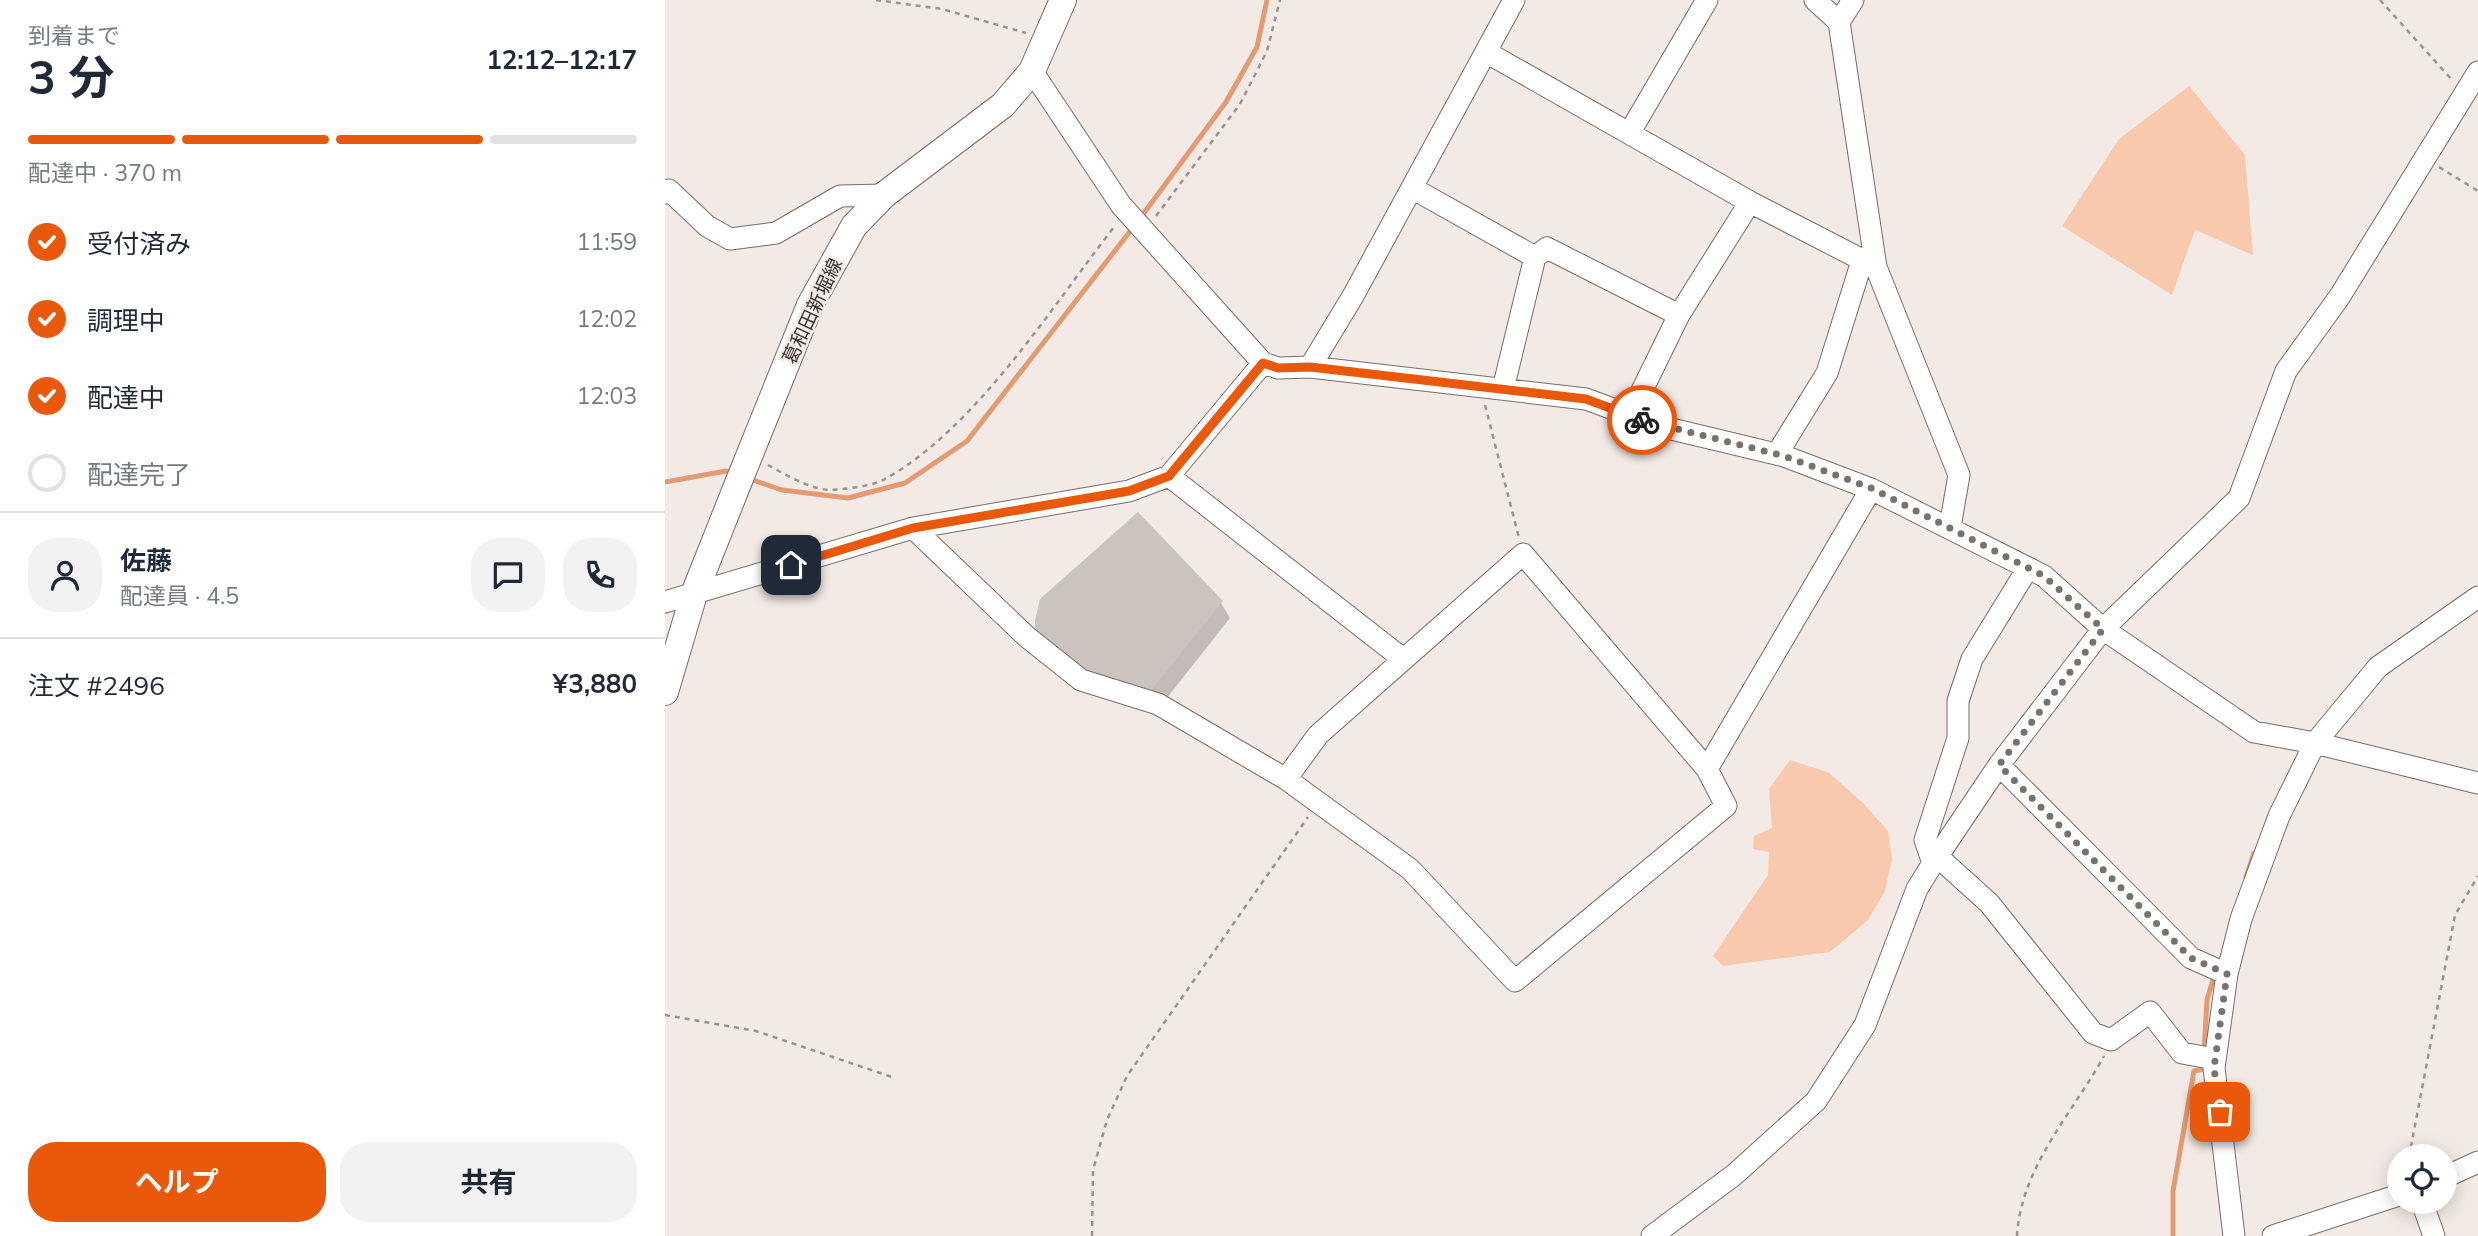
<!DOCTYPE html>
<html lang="ja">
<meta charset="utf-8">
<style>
body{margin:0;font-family:Mulish,"Noto Sans JP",sans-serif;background:#f2f2f3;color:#1f2937;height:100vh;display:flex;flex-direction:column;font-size:26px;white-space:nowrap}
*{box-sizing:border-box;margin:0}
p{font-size:23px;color:#747a83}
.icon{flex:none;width:38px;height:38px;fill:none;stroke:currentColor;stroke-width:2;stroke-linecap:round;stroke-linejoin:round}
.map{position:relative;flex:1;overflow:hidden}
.sheet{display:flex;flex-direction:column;background:#fff;width:665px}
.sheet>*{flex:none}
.fabs{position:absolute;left:1722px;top:1144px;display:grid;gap:14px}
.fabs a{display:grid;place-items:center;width:70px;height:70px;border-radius:50%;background:#fff;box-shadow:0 4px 18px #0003;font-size:35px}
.pin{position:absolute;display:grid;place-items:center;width:60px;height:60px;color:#fff;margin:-30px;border-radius:14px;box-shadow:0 4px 10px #0006}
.courier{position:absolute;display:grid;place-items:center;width:70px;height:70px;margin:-35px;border:5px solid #ea580c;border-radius:50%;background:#fff;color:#222;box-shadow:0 2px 9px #0007}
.head em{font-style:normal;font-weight:700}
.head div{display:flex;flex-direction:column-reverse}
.head{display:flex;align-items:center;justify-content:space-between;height:119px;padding:0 28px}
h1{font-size:46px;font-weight:700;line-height:52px}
.bar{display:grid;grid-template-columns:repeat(4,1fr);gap:10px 7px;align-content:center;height:84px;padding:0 28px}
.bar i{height:9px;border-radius:5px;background:#e0e1e3}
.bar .selected{background:#ea580c}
.bar p{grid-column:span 4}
.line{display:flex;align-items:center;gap:18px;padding:0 28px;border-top:2px solid #e0e1e3}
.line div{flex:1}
.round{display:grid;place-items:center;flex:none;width:74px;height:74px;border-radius:28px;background:#f2f2f3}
ol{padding:0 28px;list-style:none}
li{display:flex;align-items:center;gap:21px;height:77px}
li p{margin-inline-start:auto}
li .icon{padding:7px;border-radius:50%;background:#ea580c;color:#fff;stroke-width:4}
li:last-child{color:#747a83}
li i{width:38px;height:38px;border:4px solid #e0e1e3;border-radius:50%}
.action{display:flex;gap:14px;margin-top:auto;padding:14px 28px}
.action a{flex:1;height:80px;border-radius:28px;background:#ea580c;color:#fff;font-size:28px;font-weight:700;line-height:80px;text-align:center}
.action a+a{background:#f2f2f3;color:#1f2937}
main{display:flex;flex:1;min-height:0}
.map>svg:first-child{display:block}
.green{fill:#f9c9ae}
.shadow{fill:#0003}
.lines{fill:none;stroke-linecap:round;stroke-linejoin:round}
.stream{stroke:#e29b73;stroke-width:5}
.building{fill:#ccc3be}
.minor-casing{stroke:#756d68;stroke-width:23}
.major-casing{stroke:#756d68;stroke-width:28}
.path{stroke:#9a9490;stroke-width:2.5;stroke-dasharray:5 5;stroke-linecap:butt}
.minor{stroke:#fff;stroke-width:21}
.major{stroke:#fff;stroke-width:26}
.done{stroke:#78726f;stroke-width:7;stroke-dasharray:0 12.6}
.route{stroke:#ea580c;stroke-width:9}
.labels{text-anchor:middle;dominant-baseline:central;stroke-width:5;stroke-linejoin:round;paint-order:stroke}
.street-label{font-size:19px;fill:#363230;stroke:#f3eae5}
</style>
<main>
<section class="sheet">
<div class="head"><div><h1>3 分</h1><p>到着まで</p></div><em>12:12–12:17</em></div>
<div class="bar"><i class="selected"></i><i class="selected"></i><i class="selected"></i><i></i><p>配達中 · 370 m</p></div>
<ol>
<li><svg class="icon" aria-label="check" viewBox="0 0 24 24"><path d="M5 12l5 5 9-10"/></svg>受付済み<p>11:59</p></li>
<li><svg class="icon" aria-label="check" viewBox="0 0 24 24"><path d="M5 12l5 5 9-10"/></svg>調理中<p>12:02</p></li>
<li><svg class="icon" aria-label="check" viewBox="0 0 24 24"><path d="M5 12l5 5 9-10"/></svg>配達中<p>12:03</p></li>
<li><i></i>配達完了</li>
</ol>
<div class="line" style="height:126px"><a class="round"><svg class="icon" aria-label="person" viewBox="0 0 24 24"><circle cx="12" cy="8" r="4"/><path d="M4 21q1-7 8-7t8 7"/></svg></a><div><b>佐藤</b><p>配達員 · 4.5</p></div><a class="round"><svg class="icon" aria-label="chat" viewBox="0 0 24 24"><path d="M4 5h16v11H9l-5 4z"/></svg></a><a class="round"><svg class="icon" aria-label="phone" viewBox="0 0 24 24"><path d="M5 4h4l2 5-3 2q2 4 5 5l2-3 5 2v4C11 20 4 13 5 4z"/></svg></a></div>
<div class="line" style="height:91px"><div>注文 #2496</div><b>¥3,880</b></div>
<div class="action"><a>ヘルプ</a><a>共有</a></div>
</section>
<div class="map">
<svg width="1813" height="1236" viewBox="0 0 1813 1236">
<rect width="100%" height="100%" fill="#f3eae5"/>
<!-- green -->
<path class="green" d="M1524,86L1580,155L1588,255L1530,230L1507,295L1397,226L1454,139Z
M1125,760L1163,772L1198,803L1223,831L1227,859L1220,891L1203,920L1165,952L1058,966L1048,956L1103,875L1104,852L1088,849L1089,836L1107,828L1104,789Z"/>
<!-- shadow -->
<path class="shadow" d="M556,603L565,618L494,708L427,693Z"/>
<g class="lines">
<!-- stream -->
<path class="stream" d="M476,217L561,102L592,47L602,0
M85,479L117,490L183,498L240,483L302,441L470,225
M0,482L61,471L69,473
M1581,877L1589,853
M1539,1053L1542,1000L1550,973
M1508,1236V1191L1529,1071L1539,1069V1063"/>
</g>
<!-- building -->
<path class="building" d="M473,512L558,601L484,693L416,678L370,643V620L375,599Z"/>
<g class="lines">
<!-- minor casing -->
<g class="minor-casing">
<path id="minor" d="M1150,0L1174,22L1211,267L1294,475L1285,527
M1174,22L1188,0
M821,52L1085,202L1211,267
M367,71L456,205L598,363L613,368L645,367L921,399L994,426L1119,456L1206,489L1379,576L1438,629L1589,732L1650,743L1813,783
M965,132L1042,0
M747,188L870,257L882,248L1014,315
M0,193L4,190L42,226L65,239L111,233L175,196L219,195
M645,367L688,296L849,0
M838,389L870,257
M965,415L1014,315L1085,202
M1112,454L1162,373L1197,261
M504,476L738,659
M248,528L362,637L416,680L493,704L621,779L745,869L850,981L1061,806L1042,769L858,554L653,735L621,779
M0,602L248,528L464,491L504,476L598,363
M1334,765L1526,958L1562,974
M1042,769L1206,489
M1273,857L1324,903L1428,1033L1446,1040L1485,1012L1517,1053L1550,1059
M1268,863L1260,840L1293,738V701L1307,659L1363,568
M1780,1177L1813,1162
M1757,1202L1769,1236
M987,1236L1069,1175L1151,1101L1200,1025L1252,889L1268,863L1334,765L1438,629L1574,498L1621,371L1675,296L1813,72
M1569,1236L1549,1068L1562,974L1576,919L1614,816L1650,743L1713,667L1813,597
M1608,1236L1734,1195"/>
</g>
<!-- major casing -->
<g class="major-casing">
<path id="major" d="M0,692L29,594L72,486L145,305L189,226L219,195L338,105L367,71L398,0"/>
</g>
<!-- path -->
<path class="path" d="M211,0L277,9L361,33
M1715,0L1788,81
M1774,167L1813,191
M491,216L575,104L602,51L615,0
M820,405L854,538
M103,465C121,475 146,490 167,490C181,489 208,486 220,479C310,429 386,308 449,227
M0,1015L91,1031L227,1077
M1744,1157L1790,915L1813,876
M427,1236L428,1170L442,1120L462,1076L643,817
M1352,1236C1356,1167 1407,1114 1439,1056"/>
<!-- minor -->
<use href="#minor" class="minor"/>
<!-- major -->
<use href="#major" class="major"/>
</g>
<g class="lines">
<!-- done -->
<path class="done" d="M977,420L1119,456L1206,488L1379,576L1438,629L1334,765L1526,958L1562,974L1549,1068L1555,1112"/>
<!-- route -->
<path class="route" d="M126,565L248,528L464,491L504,476L598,363L613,368L645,367L921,399L977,420"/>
</g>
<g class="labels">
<!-- street labels -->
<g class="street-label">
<text transform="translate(147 311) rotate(-65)">葛和田新堀線</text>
</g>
</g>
</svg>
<div class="fabs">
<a><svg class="icon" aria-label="locate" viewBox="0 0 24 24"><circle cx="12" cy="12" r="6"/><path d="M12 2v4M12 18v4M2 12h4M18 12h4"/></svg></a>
</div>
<div class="pin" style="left:1555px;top:1112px;background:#ea580c"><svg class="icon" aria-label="bag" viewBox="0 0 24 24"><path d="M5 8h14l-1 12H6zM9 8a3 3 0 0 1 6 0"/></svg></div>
<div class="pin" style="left:126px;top:565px;background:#1f2937"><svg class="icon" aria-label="home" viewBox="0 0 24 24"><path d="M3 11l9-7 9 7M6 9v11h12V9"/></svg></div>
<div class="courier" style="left:977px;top:420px"><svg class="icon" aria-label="bike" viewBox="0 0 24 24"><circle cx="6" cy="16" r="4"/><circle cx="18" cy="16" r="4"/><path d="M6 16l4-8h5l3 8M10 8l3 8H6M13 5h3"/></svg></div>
</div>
</main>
